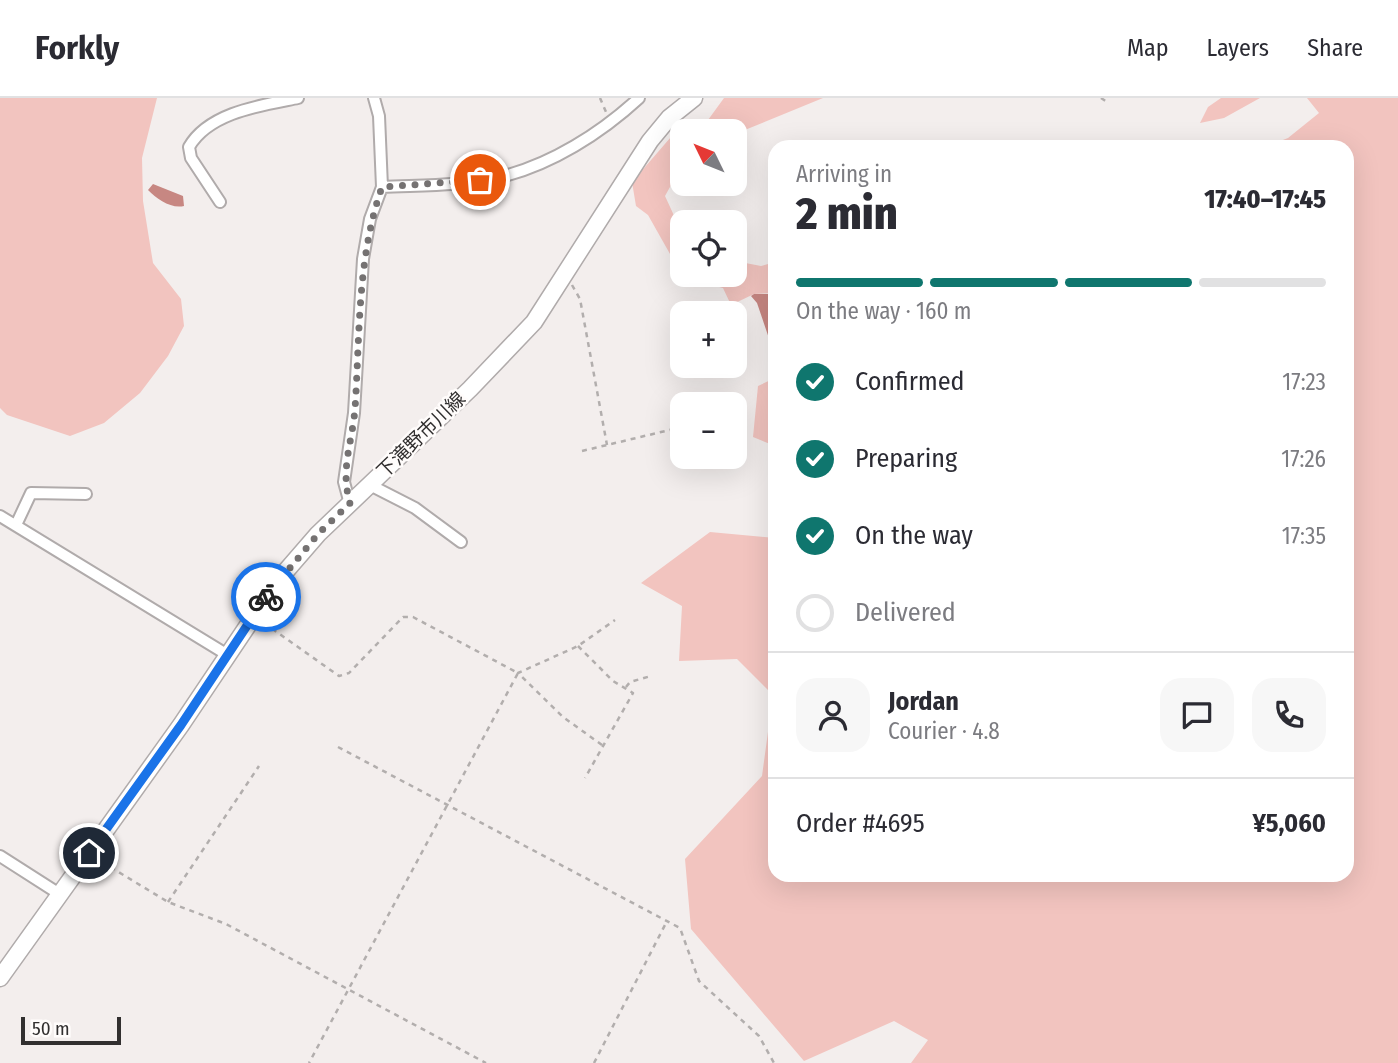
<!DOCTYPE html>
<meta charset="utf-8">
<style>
body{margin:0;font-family:"Fira Sans Condensed","Noto Sans JP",sans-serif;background:#f7f7f7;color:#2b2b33;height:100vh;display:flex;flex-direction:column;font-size:26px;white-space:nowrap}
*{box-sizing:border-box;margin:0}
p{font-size:23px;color:#7c7c81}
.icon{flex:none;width:38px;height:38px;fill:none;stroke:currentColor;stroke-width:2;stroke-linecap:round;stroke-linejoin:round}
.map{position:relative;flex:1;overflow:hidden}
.panel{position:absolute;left:768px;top:42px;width:586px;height:742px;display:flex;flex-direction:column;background:#fff;border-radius:21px;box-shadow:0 7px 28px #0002}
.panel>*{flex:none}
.needle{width:46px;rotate:313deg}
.controls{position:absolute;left:670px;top:21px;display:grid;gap:14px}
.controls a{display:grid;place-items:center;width:77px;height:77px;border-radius:14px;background:#fff;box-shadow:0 7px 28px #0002;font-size:35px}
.scale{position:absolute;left:21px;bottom:18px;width:100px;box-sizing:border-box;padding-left:7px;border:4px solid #312f2f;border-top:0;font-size:19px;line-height:24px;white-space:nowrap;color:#312f2f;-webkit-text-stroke:5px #fffcfb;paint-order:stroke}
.pin{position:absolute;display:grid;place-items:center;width:60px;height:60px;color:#fff;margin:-30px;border:4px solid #fff;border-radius:50%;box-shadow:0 2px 7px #0007}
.courier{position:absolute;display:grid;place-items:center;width:70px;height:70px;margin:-35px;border:5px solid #1a73e8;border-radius:50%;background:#fff;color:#222;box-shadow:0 2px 9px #0007}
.summary em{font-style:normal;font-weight:800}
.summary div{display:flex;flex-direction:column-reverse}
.summary{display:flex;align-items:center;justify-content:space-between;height:119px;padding:0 28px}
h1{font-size:46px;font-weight:800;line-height:52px}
.bar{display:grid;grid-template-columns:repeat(4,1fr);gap:10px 7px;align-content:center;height:84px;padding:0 28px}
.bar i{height:9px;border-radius:5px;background:#e1e1e2}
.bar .selected{background:#0f766e}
.bar p{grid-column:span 4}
.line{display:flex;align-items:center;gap:18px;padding:0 28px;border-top:2px solid #e1e1e2}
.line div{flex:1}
.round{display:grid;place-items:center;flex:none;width:74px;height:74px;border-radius:21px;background:#f7f7f7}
ol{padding:0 28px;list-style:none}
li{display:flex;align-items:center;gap:21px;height:77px}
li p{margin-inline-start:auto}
li .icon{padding:7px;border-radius:50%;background:#0f766e;color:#fff;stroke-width:4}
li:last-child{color:#7c7c81}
li i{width:38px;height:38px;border:4px solid #e1e1e2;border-radius:50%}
header{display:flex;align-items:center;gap:42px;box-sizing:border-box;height:98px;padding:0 35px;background:#fff;border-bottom:2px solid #e1e1e2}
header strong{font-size:33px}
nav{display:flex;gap:38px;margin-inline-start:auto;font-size:24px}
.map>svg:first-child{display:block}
.green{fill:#f2c4bf}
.water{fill:#c78782}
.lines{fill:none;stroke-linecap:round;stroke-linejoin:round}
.street-casing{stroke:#b0abab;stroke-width:14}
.secondary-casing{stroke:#b0abab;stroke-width:19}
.path{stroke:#b2aead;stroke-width:2.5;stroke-dasharray:5 5;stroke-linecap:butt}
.street{stroke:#fff;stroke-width:10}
.secondary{stroke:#fff;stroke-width:16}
.done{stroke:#757272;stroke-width:7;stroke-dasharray:0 12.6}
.route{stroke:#1a73e8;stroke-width:9}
.labels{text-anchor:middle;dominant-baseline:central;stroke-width:5;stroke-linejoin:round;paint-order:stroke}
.street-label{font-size:19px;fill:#312f2f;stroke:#fffcfb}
</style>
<header>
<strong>Forkly</strong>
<nav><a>Map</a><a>Layers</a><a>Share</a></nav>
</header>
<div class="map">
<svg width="1398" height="965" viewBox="0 0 1398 965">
<rect width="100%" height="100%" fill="#f3eeed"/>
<!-- green -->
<path class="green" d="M0,0H157L142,60L143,103L153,165L181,201L184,228L168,258L140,295L104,325L70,338L7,317L0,310Z
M724,0H823L735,36V33H700Z
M1221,0H1260L1224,20L1200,25L1208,9Z
M1307,0H1398V965H911L928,942L894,923L804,963L691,831L685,761L762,678L773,597L737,561L679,563L682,508L641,485L710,434L775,440V777H1348V49H1265L1288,40L1319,15Z
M677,32L683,33L680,71L665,98L682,135V177H735V163L761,168L775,164V195L754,196L731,207L723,190L683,179L648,117L636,108L632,84Z
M775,280V348L753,339L758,288Z"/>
<!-- water -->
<path class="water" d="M153,86L183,98L184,108C171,111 157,101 148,92Z
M754,196H775V258L757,205L751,198Z"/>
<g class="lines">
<!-- street casing -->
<g class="street-casing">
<path id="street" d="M382,89C420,87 462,88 500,79C551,67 601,35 639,0
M220,104L191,60L189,49C209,14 263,7 298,0
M370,387L415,410L461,444
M350,406L344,384L354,315L363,161L370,121L382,89L379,18L374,0
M0,418L226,556
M16,427L31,395L86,396
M0,758L61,797"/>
</g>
<!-- secondary casing -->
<g class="secondary-casing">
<path id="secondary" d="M0,880L181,627L279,481L318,436L470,291L534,224L650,43L669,20L694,0"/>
</g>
<!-- path -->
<path class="path" d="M600,0L606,14
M1101,0L1107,4
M572,187L580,201L607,347
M582,353L682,329
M264,525L339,578L349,575L403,519H413L518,575L309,965
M578,548L613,583L633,595L585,680
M626,589L630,584L651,578
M602,647L563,619L518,575L578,548L615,522
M338,649L680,830L699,883L759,938L774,965
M102,764L168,804L226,826L486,965
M168,804L259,668
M594,965L666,825"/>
<!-- street -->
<use href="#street" class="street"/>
<!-- secondary -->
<use href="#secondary" class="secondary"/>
</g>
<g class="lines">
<!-- done -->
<path class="done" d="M266,499L318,436L350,405C340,371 352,346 355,311C360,236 357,160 382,89L480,82"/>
<!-- route -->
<path class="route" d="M89,755L181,627L266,499"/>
</g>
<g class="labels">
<!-- street labels -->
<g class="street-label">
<text transform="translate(421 337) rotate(-44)">下滝野市川線</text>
</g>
</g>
</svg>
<div class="controls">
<a><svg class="needle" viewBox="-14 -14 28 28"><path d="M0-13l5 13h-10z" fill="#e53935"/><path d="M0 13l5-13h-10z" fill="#7c7c81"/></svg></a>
<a><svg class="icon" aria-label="locate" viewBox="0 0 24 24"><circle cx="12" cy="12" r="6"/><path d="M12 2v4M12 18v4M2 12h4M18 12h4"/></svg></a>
<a>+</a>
<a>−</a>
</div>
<div class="scale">50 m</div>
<div class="pin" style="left:480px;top:82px;background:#ea580c"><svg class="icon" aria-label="bag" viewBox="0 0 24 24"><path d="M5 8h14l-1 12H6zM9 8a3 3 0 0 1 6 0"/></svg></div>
<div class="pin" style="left:89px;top:755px;background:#1f2937"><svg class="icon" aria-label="home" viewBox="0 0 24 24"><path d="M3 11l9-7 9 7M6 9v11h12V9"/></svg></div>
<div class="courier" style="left:266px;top:499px"><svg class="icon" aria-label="bike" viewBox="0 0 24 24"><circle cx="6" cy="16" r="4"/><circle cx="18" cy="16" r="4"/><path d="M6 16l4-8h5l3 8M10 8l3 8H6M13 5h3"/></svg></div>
<section class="panel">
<div class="summary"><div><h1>2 min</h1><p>Arriving in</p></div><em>17:40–17:45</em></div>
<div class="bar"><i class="selected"></i><i class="selected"></i><i class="selected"></i><i></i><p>On the way · 160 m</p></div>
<ol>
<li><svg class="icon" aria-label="check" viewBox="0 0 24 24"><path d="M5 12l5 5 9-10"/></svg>Confirmed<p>17:23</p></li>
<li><svg class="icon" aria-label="check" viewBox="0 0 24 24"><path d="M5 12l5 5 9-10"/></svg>Preparing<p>17:26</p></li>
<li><svg class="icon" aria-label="check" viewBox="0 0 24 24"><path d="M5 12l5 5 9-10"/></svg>On the way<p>17:35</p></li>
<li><i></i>Delivered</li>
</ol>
<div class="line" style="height:126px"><a class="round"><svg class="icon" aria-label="person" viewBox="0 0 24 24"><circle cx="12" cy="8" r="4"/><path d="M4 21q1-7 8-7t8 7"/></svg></a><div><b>Jordan</b><p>Courier · 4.8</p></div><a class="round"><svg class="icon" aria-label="chat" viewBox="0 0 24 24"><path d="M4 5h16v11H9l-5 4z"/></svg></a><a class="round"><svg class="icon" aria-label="phone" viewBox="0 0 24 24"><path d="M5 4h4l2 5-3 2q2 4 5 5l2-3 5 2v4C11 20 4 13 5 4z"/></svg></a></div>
<div class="line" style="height:91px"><div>Order #4695</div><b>¥5,060</b></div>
</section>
</div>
